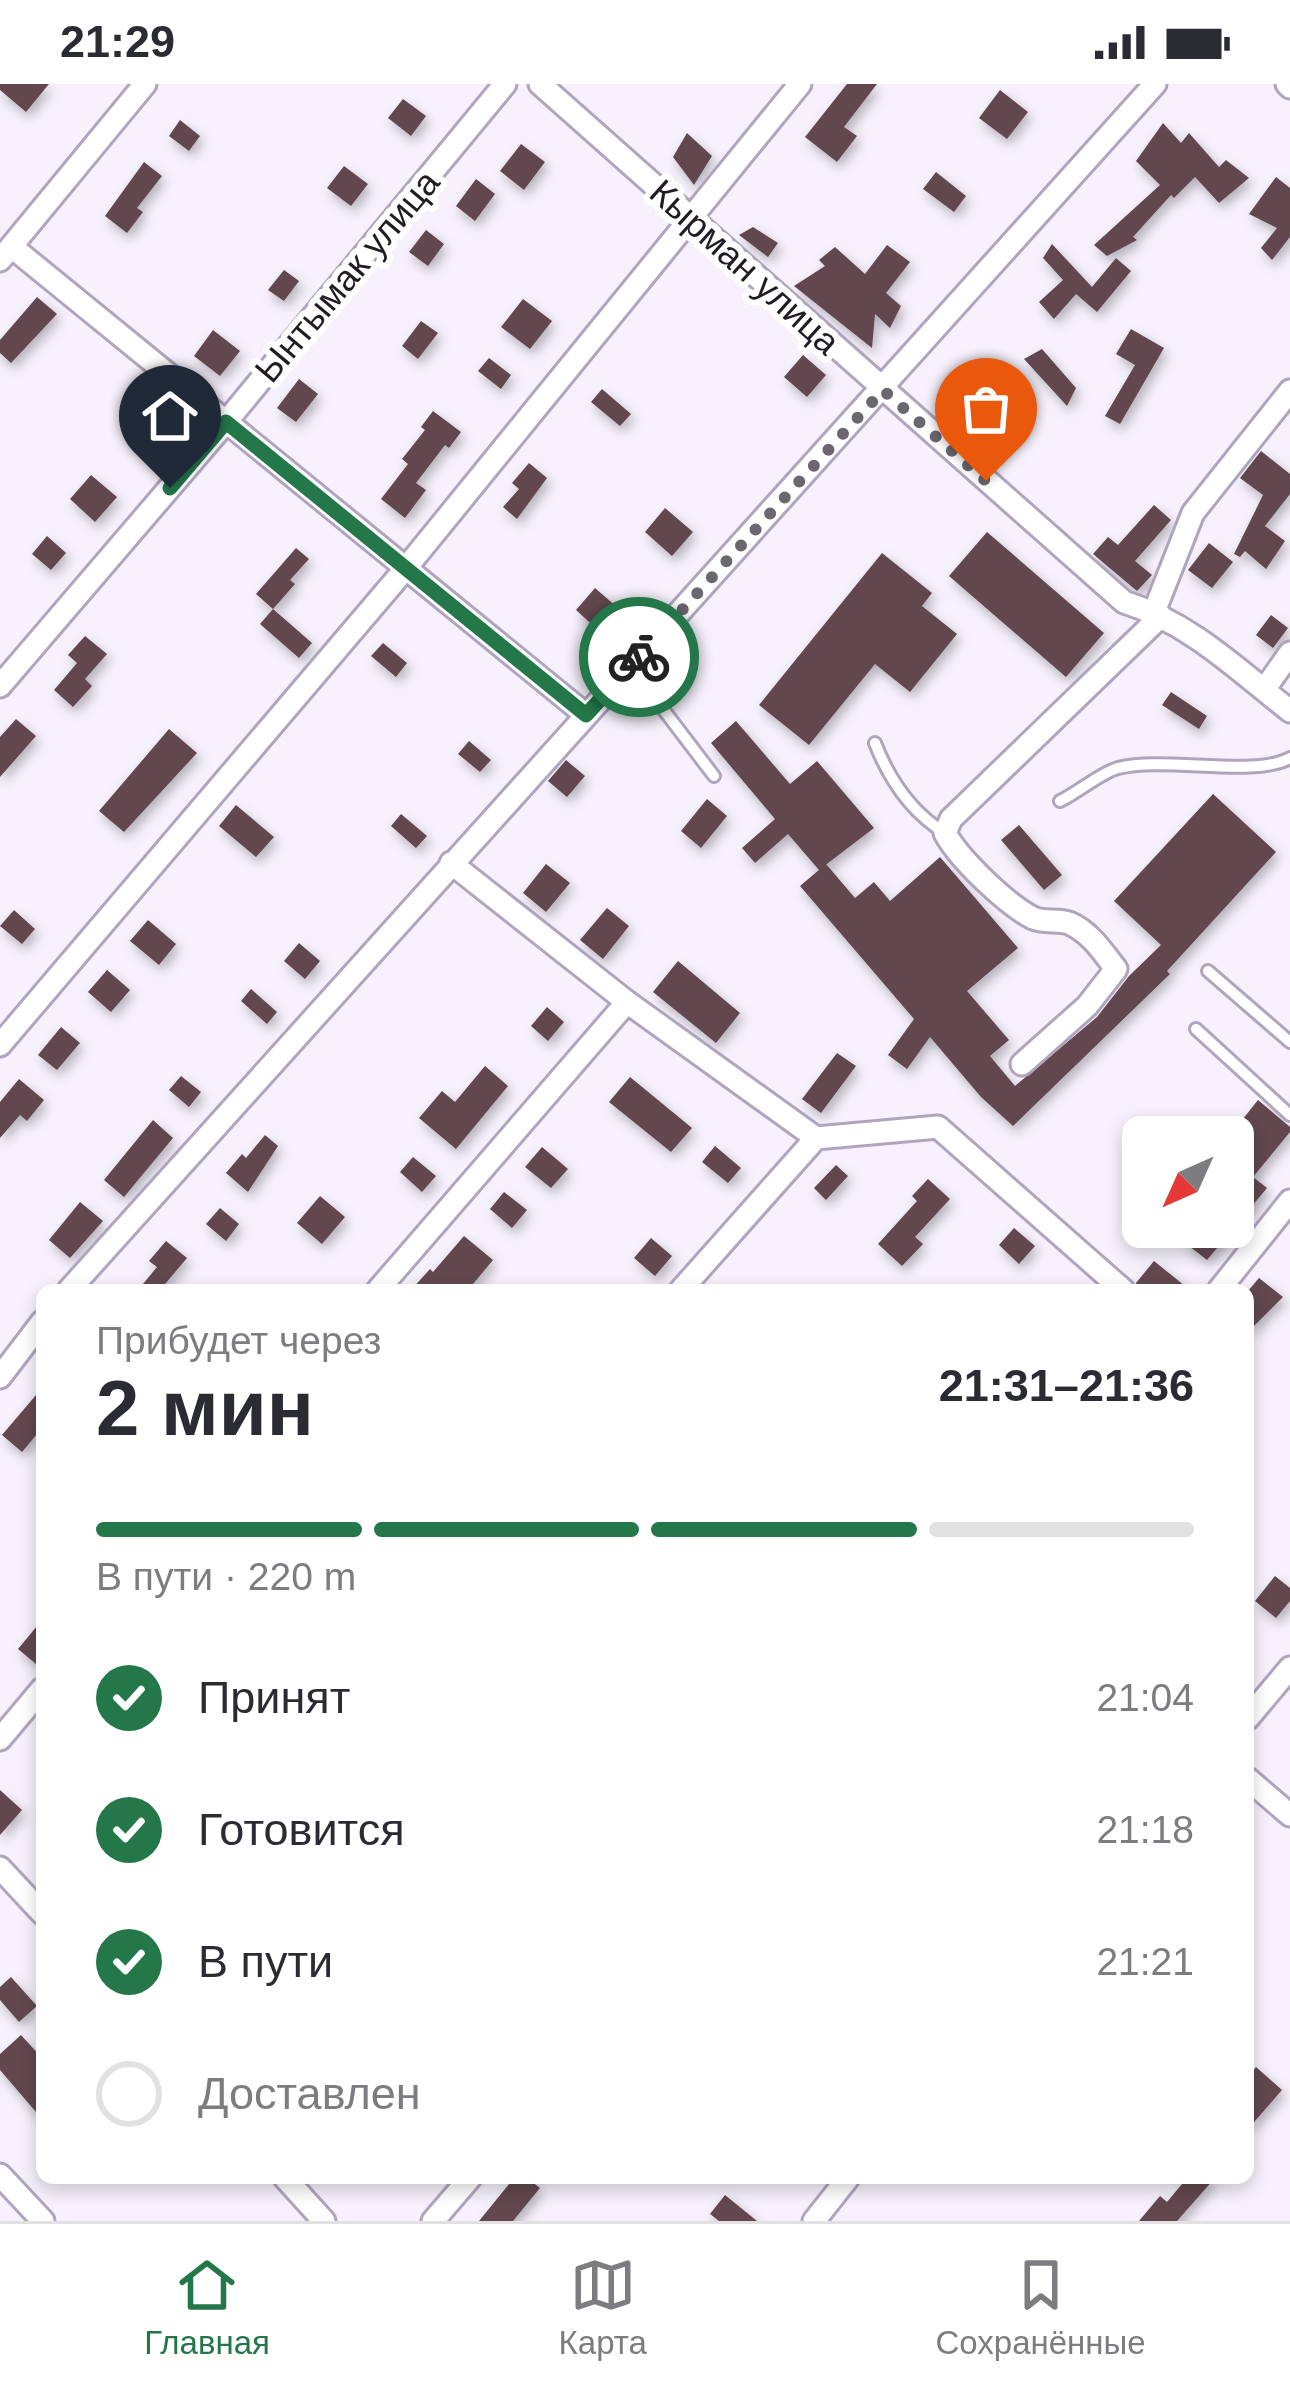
<!DOCTYPE html>
<html lang="ru">
<meta charset="utf-8">
<style>
body{margin:0;font-family:Helvetica,sans-serif;background:#f7f7f7;color:#2b2b33;height:100vh;display:flex;flex-direction:column;font-size:45px;white-space:nowrap}
*{box-sizing:border-box;margin:0}
p{font-size:39px;color:#7c7c81}
.icon{flex:none;width:66px;height:66px;fill:none;stroke:currentColor;stroke-width:2;stroke-linecap:round;stroke-linejoin:round}
.map{position:relative;flex:1;overflow:hidden}
.details{position:absolute;left:36px;top:1200px;width:1218px;height:900px;display:flex;flex-direction:column;background:#fff;border-radius:18px;box-shadow:0 6px 18px #0003}
.details>*{flex:none}
.needle{width:78px;rotate:225deg}
.fabs{position:absolute;left:1122px;top:1032px;display:grid;gap:24px}
.fabs a{display:grid;place-items:center;width:132px;height:132px;border-radius:18px;background:#fff;box-shadow:0 6px 18px #0003;font-size:60px}
.pin{position:absolute;display:grid;place-items:center;width:102px;height:102px;color:#fff;margin:-123px -51px;border-radius:50% 50% 50% 0;rotate:-45deg;box-shadow:0 0 12px #0007}
.pin .icon{rotate:45deg}
.courier{position:absolute;display:grid;place-items:center;width:120px;height:120px;margin:-60px;border:9px solid #237749;border-radius:50%;background:#fff;color:#222;box-shadow:0 3px 15px #0007}
.summary em{font-style:normal;font-weight:800}
.summary div{display:flex;flex-direction:column-reverse}
.summary{display:flex;align-items:center;justify-content:space-between;height:204px;padding:0 60px}
h1{font-size:78px;font-weight:800;line-height:90px}
.bar{display:grid;grid-template-columns:repeat(4,1fr);gap:18px 12px;align-content:center;height:144px;padding:0 60px}
.bar i{height:15px;border-radius:9px;background:#e1e1e2}
.bar .active{background:#237749}
.bar p{grid-column:span 4}
ol{padding:0 60px;list-style:none}
li{display:flex;align-items:center;gap:36px;height:132px}
li p{margin-inline-start:auto}
li .icon{padding:12px;border-radius:50%;background:#237749;color:#fff;stroke-width:4}
li:last-child{color:#7c7c81}
li i{width:66px;height:66px;border:6px solid #e1e1e2;border-radius:50%}
.status{display:flex;justify-content:space-between;align-items:center;height:84px;padding:0 60px;background:#fff;direction:ltr}
.status svg{height:33px;fill:currentColor}
.tabs{display:flex;justify-content:space-around;align-items:center;height:168px;border-top:3px solid #e1e1e2;background:#fff;font-size:33px;color:#7c7c81}
.tabs a{display:grid;justify-items:center;gap:6px}
.tabs .active{color:#237749}
.map>svg:first-child{display:block}
.building{fill:#62474f;filter:url(#shadow)}
.lines{fill:none;stroke-linecap:round;stroke-linejoin:round}
.lane-casing{stroke:#b0a5bf;stroke-width:16}
.street-casing{stroke:#b0a5bf;stroke-width:27}
.lane{stroke:#fff;stroke-width:10}
.street{stroke:#fff;stroke-width:21}
.done{stroke:#6b6670;stroke-width:12;stroke-dasharray:0 21.6}
.route{stroke:#237749;stroke-width:15}
.labels{text-anchor:middle;dominant-baseline:central;stroke-width:12;stroke-linejoin:round;paint-order:stroke}
.street-label{font-size:36px;fill:#201b25;stroke:#fff}
</style>
<div class="status"><b>21:29</b><svg viewBox="0 0 49 12"><path d="M0 12V9h3v3zM5 12V6h3v6zM10 12V3h3v9zM15 12V0h3v12zM26 1h20v11H26zM47 4h2v5h-2z"/></svg></div>
<div class="map">
<svg width="1290" height="2137" viewBox="0 0 1290 2137">
<defs>
<filter id="shadow"><feDropShadow dx="3.5" dy="6" stdDeviation="6" flood-color="#0004"/></filter>
</defs>
<rect width="100%" height="100%" fill="#f6f1fc"/>
<!-- building -->
<path class="building" d="M0,0H49L26,28L0,6Z
M847,0H877L844,43L857,52L837,78L805,53Z
M1000,6L1028,28L1007,55L979,34Z
M403,15L426,32L411,52L388,34Z
M180,36L200,52L189,67L169,52Z
M1163,39L1181,59L1189,49L1219,83L1226,76L1249,94L1219,119L1195,93L1174,114L1171,111L1133,153L1137,156L1107,172L1094,161L1160,101L1136,77Z
M687,49L712,72L694,101L673,73Z
M521,60L545,78L524,106L500,87Z
M144,78L162,92L137,124L143,128L127,149L105,132Z
M344,82L368,100L351,122L327,104Z
M936,88L966,112L954,128L923,105Z
M1276,93L1290,104V153L1272,176L1261,164L1277,144L1249,130Z
M476,95L495,110L475,137L456,122Z
M753,143L778,159L768,173L739,151Z
M426,146L444,160L428,182L409,168Z
M1052,160L1092,203L1116,174L1131,187L1097,228L1076,210L1054,235L1039,218L1063,196L1043,174Z
M887,161L910,178L886,209L901,222L890,244L875,230L872,264L794,202L825,182L819,176L835,163L865,190Z
M284,186L299,197L284,217L268,206Z
M37,213L57,230L11,279L0,269V256Z
M523,215L552,237L530,265L501,243Z
M421,237L438,249L418,275L402,262Z
M1131,245L1164,264L1120,340L1105,332L1135,281L1116,270Z
M213,246L240,267L220,292L194,272Z
M1042,265L1076,304L1067,322L1024,275Z
M803,271L826,291L807,313L784,293Z
M489,274L511,291L501,305L478,287Z
M968,282L988,304L960,339L943,320Z
M299,295L318,310L296,338L277,324Z
M1008,303L1025,314L1006,340L992,325Z
M602,305L631,330L620,342L591,318Z
M433,327L461,348L449,364L445,361L416,399L426,406L405,434L381,415L408,380L402,375L425,346L421,343Z
M1261,367L1290,390V410L1265,442L1285,457L1266,485L1245,467L1240,473L1234,470L1263,411L1240,394Z
M529,379L547,394L517,435L503,423L519,405L512,399Z
M91,391L117,413L95,438L70,415Z
M1154,421L1171,436L1135,477L1152,491L1137,507L1093,470L1108,453L1118,461Z
M665,424L693,448L672,472L645,448Z
M987,448L1104,549L1066,593L949,492Z
M47,452L66,469L51,486L32,470Z
M1209,459L1233,478L1212,504L1188,486Z
M296,464L309,475L290,496L295,500L273,525L256,510Z
M882,469L932,509L922,522L957,550L910,608L875,580L809,661L759,621Z
M595,504L618,524L599,547L576,526Z
M273,525L312,559L299,574L260,540Z
M1271,531L1288,544L1273,564L1256,551Z
M85,552L107,570L85,595L92,602L73,623L54,606L77,579L68,571Z
M383,559L407,579L396,593L371,572Z
M1171,608L1207,632L1199,645L1162,621Z
M16,635L36,652L0,693V653Z
M736,637L790,700L817,677L874,744L819,786L788,750L755,779L742,764L775,735L711,659Z
M169,645L197,669L124,748L99,727Z
M469,657L491,676L480,688L458,670Z
M566,676L585,692L567,713L548,697Z
M1213,710L1276,768L1167,887L1170,890L1013,1042L981,1013L930,953L907,985L888,971L914,935L800,802L826,780L855,814L874,798L890,817L940,773L1018,864L967,907L1009,956L990,972L1015,1002L1097,933L1129,892L1161,861L1114,817Z
M707,715L727,732L701,764L681,747Z
M236,721L274,753L256,773L219,742Z
M401,730L427,752L416,764L391,742Z
M1019,741L1062,791L1044,806L1001,756Z
M546,780L570,799L546,828L523,809Z
M607,824L629,842L603,875L580,856Z
M14,826L35,845L22,860L0,842Z
M148,836L176,860L159,881L130,857Z
M299,859L320,877L305,895L284,877Z
M678,877L740,929L716,959L653,908Z
M107,886L130,906L111,928L88,908Z
M251,905L277,928L267,940L241,917Z
M547,923L564,938L548,957L531,942Z
M61,943L80,959L57,986L38,971Z
M837,969L856,982L821,1029L802,1015Z
M485,982L508,1002L456,1065L419,1034L442,1007L455,1018Z
M181,992L201,1008L189,1023L169,1006Z
M630,993L692,1044L671,1068L609,1018Z
M19,995L44,1016L27,1037L20,1031L0,1054V1018Z
M1258,1016L1290,1043V1048L1253,1093L1267,1104L1207,1176L1184,1158L1197,1143H1233V1080L1251,1058L1235,1045Z
M153,1036L173,1054L124,1113L104,1096Z
M265,1051L278,1062L248,1108L226,1089L242,1070L246,1074Z
M715,1062L741,1084L728,1099L702,1078Z
M542,1063L568,1085L551,1104L525,1083Z
M413,1073L436,1092L422,1108L400,1088Z
M836,1081L848,1092L826,1116L814,1104Z
M928,1095L950,1115L915,1153L923,1160L902,1182L878,1160L917,1117L912,1112Z
M504,1108L527,1126L512,1144L490,1125Z
M320,1112L345,1133L322,1160L297,1139Z
M80,1118L103,1137L70,1174L49,1156Z
M220,1124L239,1140L226,1157L206,1140Z
M1014,1144L1035,1162L1019,1180L999,1161Z
M464,1152L493,1176L468,1206H411L430,1185L433,1188Z
M651,1154L672,1172L655,1192L634,1174Z
M166,1157L187,1174L160,1206H138L157,1183L149,1177Z
M1154,1177L1190,1206H1138L1136,1199Z
M1259,1194L1283,1213L1248,1248V1207Z
M42,1304V1344L22,1368L2,1351Z
M1275,1492L1290,1504V1517L1276,1534L1255,1517Z
M42,1536V1585L18,1565Z
M0,1706L22,1726L0,1751Z
M11,1893L37,1922L19,1938L0,1916V1903Z
M21,1951L42,1974V2035L0,1986V1970Z
M1256,1983L1282,2006L1248,2045V1993Z
M514,2094H527L540,2104L513,2137H479Z
M1187,2094H1215L1177,2137H1139L1160,2112L1167,2118Z
M725,2111L757,2137H719L710,2130Z"/>
<g class="lines">
<!-- lane casing -->
<g class="lane-casing">
<path id="lane" d="M631,583L714,692
M875,659C889,695 911,728 945,749
M1060,717C1077,709 1102,688 1118,684C1165,672 1254,694 1290,674
M1208,887L1290,958
M1196,945L1290,1031"/>
</g>
<!-- street casing -->
<g class="street-casing">
<path id="street" d="M540,0L1124,518C1190,539 1237,585 1290,627
M1287,0L1290,3
M12,163L586,631
M0,176L145,0
M1154,528L1193,429L1290,307
M0,602L226,338L505,0
M1264,606L1290,569
M451,779L627,918L816,1054L938,1043L1123,1206
M0,961L406,484L800,0
M1022,980L1087,922L1116,885C1103,868 1090,848 1069,839C1058,835 1044,839 1033,834C1006,820 959,775 945,749L951,735L1161,532
M69,1206L1155,0
M378,1206L627,918
M681,1206L816,1054
M1219,1206L1290,1117
M0,1293L42,1238
M1248,1634L1290,1584
M0,1655L42,1605
M1248,1695L1290,1731
M0,1784L42,1829
M0,2091L43,2137
M285,2094L324,2137
M433,2137L470,2094
M814,2137L848,2094"/>
</g>
<!-- lane -->
<use href="#lane" class="lane"/>
<!-- street -->
<use href="#street" class="street"/>
</g>
<g class="lines">
<!-- done -->
<path class="done" d="M639,573L883,306L986,397"/>
<!-- route -->
<path class="route" d="M170,404L226,338L586,631L639,573"/>
</g>
<g class="labels">
<!-- street labels -->
<g class="street-label">
<text transform="translate(745 183) rotate(42)">Кырман улица</text>
<text transform="translate(347 192) rotate(-50)">Ынтымак улица</text>
</g>
</g>
</svg>
<div class="fabs">
<a><svg class="needle" viewBox="-14 -14 28 28"><path d="M0-13l5 13h-10z" fill="#e53935"/><path d="M0 13l5-13h-10z" fill="#7c7c81"/></svg></a>
</div>
<div class="pin" style="left:986px;top:397px;background:#ea580c"><svg class="icon" aria-label="bag" viewBox="0 0 24 24"><path d="M5 8h14l-1 12H6zM9 8a3 3 0 0 1 6 0"/></svg></div>
<div class="pin" style="left:170px;top:404px;background:#1f2937"><svg class="icon" aria-label="home" viewBox="0 0 24 24"><path d="M3 11l9-7 9 7M6 9v11h12V9"/></svg></div>
<div class="courier" style="left:639px;top:573px"><svg class="icon" aria-label="bike" viewBox="0 0 24 24"><circle cx="6" cy="16" r="4"/><circle cx="18" cy="16" r="4"/><path d="M6 16l4-8h5l3 8M10 8l3 8H6M13 5h3"/></svg></div>
<section class="details">
<div class="summary"><div><h1>2 мин</h1><p>Прибудет через</p></div><em>21:31–21:36</em></div>
<div class="bar"><i class="active"></i><i class="active"></i><i class="active"></i><i></i><p>В пути · 220 m</p></div>
<ol>
<li><svg class="icon" aria-label="check" viewBox="0 0 24 24"><path d="M5 12l5 5 9-10"/></svg>Принят<p>21:04</p></li>
<li><svg class="icon" aria-label="check" viewBox="0 0 24 24"><path d="M5 12l5 5 9-10"/></svg>Готовится<p>21:18</p></li>
<li><svg class="icon" aria-label="check" viewBox="0 0 24 24"><path d="M5 12l5 5 9-10"/></svg>В пути<p>21:21</p></li>
<li><i></i>Доставлен</li>
</ol>
</section>
</div>
<nav class="tabs">
<a class="active"><svg class="icon" aria-label="home" viewBox="0 0 24 24"><path d="M3 11l9-7 9 7M6 9v11h12V9"/></svg>Главная</a>
<a><svg class="icon" aria-label="map" viewBox="0 0 24 24"><path d="M3 6l6-2 6 2 6-2v14l-6 2-6-2-6 2zM9 4v14M15 6v14"/></svg>Карта</a>
<a><svg class="icon" aria-label="saved" viewBox="0 0 24 24"><path d="M7 4h10v16l-5-4-5 4z"/></svg>Сохранённые</a>
</nav>
